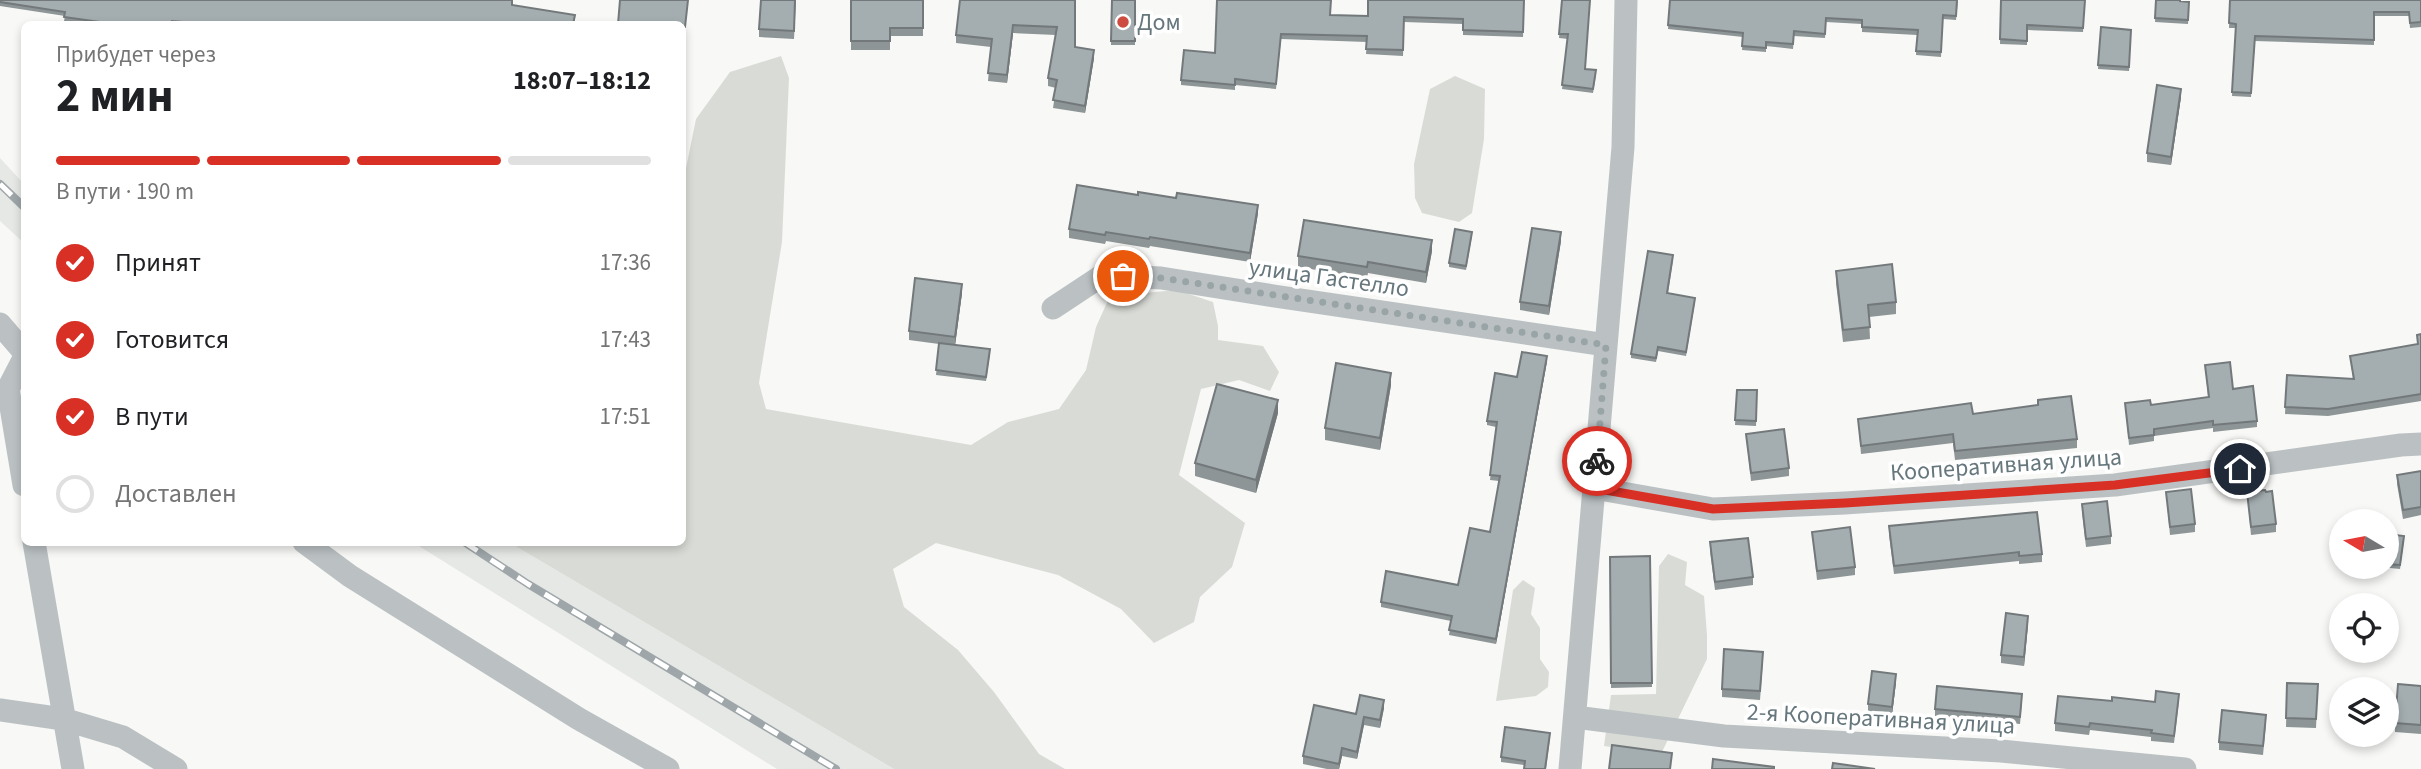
<!DOCTYPE html>
<html lang="ru">
<meta charset="utf-8">
<style>
body{margin:0;font-family:"Source Sans 3",sans-serif;background:#f6f6f6;color:#202124;height:100vh;display:flex;flex-direction:column;font-size:26px;white-space:nowrap}
*{box-sizing:border-box;margin:0}
p{font-size:23px;color:#757577}
.icon{flex:none;width:38px;height:38px;fill:none;stroke:currentColor;stroke-width:2;stroke-linecap:round;stroke-linejoin:round}
.map{position:relative;flex:1;overflow:hidden}
.side{position:absolute;left:21px;top:21px;width:665px;height:525px;display:flex;flex-direction:column;background:#fff;border-radius:10px;box-shadow:0 4px 10px #0003}
.side>*{flex:none}
.needle{width:46px;rotate:280deg}
.fabs{position:absolute;left:2329px;top:509px;display:grid;gap:14px}
.fabs a{display:grid;place-items:center;width:70px;height:70px;border-radius:50%;background:#fff;box-shadow:0 4px 10px #0003;font-size:35px}
.pin{position:absolute;display:grid;place-items:center;width:60px;height:60px;color:#fff;margin:-30px;border:4px solid #fff;border-radius:50%;box-shadow:0 2px 7px #0007}
.courier{position:absolute;display:grid;place-items:center;width:70px;height:70px;margin:-35px;border:5px solid #d93025;border-radius:50%;background:#fff;color:#222;box-shadow:0 2px 9px #0007}
.summary em{font-style:normal;font-weight:700}
.summary div{display:flex;flex-direction:column-reverse}
.summary{display:flex;align-items:center;justify-content:space-between;height:119px;padding:0 35px}
h1{font-size:46px;font-weight:700;line-height:52px}
.bar{display:grid;grid-template-columns:repeat(4,1fr);gap:10px 7px;align-content:center;height:84px;padding:0 35px}
.bar i{height:9px;border-radius:5px;background:#e0e0e0}
.bar .current{background:#d93025}
.bar p{grid-column:span 4}
ol{padding:0 35px;list-style:none}
li{display:flex;align-items:center;gap:21px;height:77px}
li p{margin-inline-start:auto}
li .icon{padding:7px;border-radius:50%;background:#d93025;color:#fff;stroke-width:4}
li:last-child{color:#757577}
li i{width:38px;height:38px;border:4px solid #e0e0e0;border-radius:50%}
.map>svg:first-child{display:block}
.built{fill:#e6e8e6}
.green{fill:#d9dcd6}
.lines{fill:none;stroke-linecap:round;stroke-linejoin:round}
.minor{stroke:#bbc1c3;stroke-width:23}
.rail-casing{stroke:#9ea6a9;stroke-width:8}
.rail{stroke:#fff;stroke-width:5;stroke-dasharray:16;stroke-linecap:butt}
.wall{fill:#8d9597}
.shaded-wall{fill:#73797b}
.building{fill:#a4adb0;stroke:#73797b;stroke-width:2}
.done{stroke:#99a4a7;stroke-width:7;stroke-dasharray:0 12.6}
.route{stroke:#d93025;stroke-width:9}
.poi-dot{fill:#cd4c41;stroke:#fff;stroke-width:2.5}
.labels{text-anchor:middle;dominant-baseline:central;stroke-width:7;stroke-linejoin:round;paint-order:stroke}
.poi-label{font-size:24px;fill:#66777d;stroke:#fff;text-anchor:start}
.street-label{font-size:24px;fill:#66777d;stroke:#fff}
</style>
<div class="map">
<svg width="2421" height="769" viewBox="0 0 2421 769">
<rect width="100%" height="100%" fill="#f8f8f6"/>
<!-- built -->
<path class="built" d="M0,158L24,184V243L0,221Z
M414,543H510L894,769H777Z"/>
<!-- green -->
<path class="green" d="M781,56L789,78L782,242L759,383L766,409L971,445L1008,422L1059,409L1086,370L1096,327L1110,296L1177,290L1213,302L1218,326V340L1263,346L1279,372L1270,391L1239,380L1201,389L1179,475L1245,523L1232,567L1200,597L1194,622L1154,643L1121,609L1058,575L936,543L893,569L904,607L958,650L994,692L1039,754L1065,769H894L510,543L682,542V188L696,119L730,72Z
M1455,76L1485,89L1484,139L1472,213L1459,222L1422,213L1415,198L1414,164L1430,89Z
M1668,554L1687,562L1685,585L1704,596L1707,635V659L1661,754L1604,746L1611,695L1656,694L1659,566Z
M1523,580L1535,588L1531,614L1540,628V659L1549,672L1548,687L1536,696L1496,701L1513,590Z"/>
<g class="lines">
<!-- minor -->
<path class="minor" d="M1053,308L1103,275L1161,278L1274,296L1606,345
M0,324L24,352
M24,358L8,389L24,485
M1594,488L1713,509L1845,503L2115,485L2401,445L2421,444
M34,542L73,769
M304,542L350,576L579,719L668,769
M0,710L63,719L123,737L176,769
M1575,717L1724,736L2001,751L2185,769
M1570,769L1623,147L1626,0"/>
<!-- rail casing -->
<g class="rail-casing">
<path id="rail" d="M0,184L24,207
M464,542L528,584L836,769"/>
</g>
<!-- rail -->
<use href="#rail" class="rail"/>
</g>
<!-- wall -->
<path class="wall" d="M0,0L512,6L575,19L574,24H85L64,21L65,16L0,6Z
M796,0L794,39L759,37V29Z
M851,0H923V36H890V50H851Z
M1075,0V47L1094,58L1085,113L1053,108L1056,88L1048,86V78L1056,35L1013,33L1007,83L988,81L991,47L956,43V35Z
M1112,0H1135V45H1111Z
M1524,0L1523,37L1463,35V24L1404,22L1403,56L1366,54L1367,42L1281,39L1276,89L1235,85V90L1181,85V80L1215,53L1330,15L1368,16Z
M1562,0L1585,69L1596,75L1593,93L1562,89L1568,39L1559,38Z
M1670,0H1958L1956,20L1943,19L1941,57L1916,55L1917,35L1862,32V24L1826,22L1825,38L1794,36L1793,49L1766,46V52L1742,50L1743,37L1668,29Z
M2001,0H2085L2083,32L2027,30V45L2000,44Z
M2156,0L2189,2L2188,24L2155,22Z
M2230,0H2421V27L2410,28L2409,16H2374V45L2255,41L2251,97L2232,96L2236,28H2229Z
M2101,27L2131,30L2129,71L2098,69Z
M2181,97L2171,165L2147,162V153Z
M1258,213L1250,262L1150,246L1149,248L1106,241L1105,244L1069,238V229Z
M1472,236L1466,270L1449,267V263Z
M1561,241L1549,315L1520,310V302Z
M1432,251L1426,283L1368,273L1367,278L1298,267V256Z
M1673,260L1668,293L1695,302L1686,356L1658,351L1656,362L1631,358V354Z
M1836,271L1896,302V314L1869,317L1870,339L1843,342L1836,283Z
M962,293L955,345L990,354L986,381L936,375L939,344L909,340V331Z
M2421,334V401L2328,416L2285,414L2287,375L2353,379L2350,356L2417,344V335Z
M1547,361L1496,644L1449,635L1451,621L1381,607V602L1458,585L1490,532L1499,481L1490,480L1496,427L1487,425V421L1517,377Z
M2205,365L2233,389L2257,421V427L2213,432V428L2154,436V441L2129,445L2125,403L2151,405L2208,397Z
M1391,385L1380,450L1325,440V428Z
M1737,390H1757L1756,426L1735,425Z
M2038,400L2077,439V448L1955,460L1953,443L1861,454L1858,419L1973,414L2038,405Z
M1278,413L1256,493L1195,476V463Z
M1746,434L1789,468V476L1751,481Z
M2421,471V515L2403,519L2397,484V475Z
M2166,492L2195,524V532L2170,535Z
M2247,492L2276,524V532L2251,535Z
M2082,504L2111,536V544L2086,547L2082,512Z
M1889,526L2042,554V562L2019,564V561L1894,574L1889,535Z
M1812,532L1855,567V575L1817,580Z
M2387,534L2404,540L2400,569L2380,567H2387Z
M1710,542L1753,577V585L1715,590L1710,551Z
M1650,556L1652,687L1611,688L1610,557Z
M2028,624L2024,666L2001,663V655Z
M1763,660L1760,700L1722,697V689Z
M1896,682L1892,715L1868,712V704Z
M2287,683L2318,684L2316,728L2286,727Z
M2421,686V734L2395,732V723Z
M2022,701L2020,724L1935,716V709Z
M2112,701L2155,702L2179,701L2174,743L2151,741V737L2090,730L2089,735L2055,731V723Z
M1384,708L1380,728L1364,725L1357,759L1342,756L1339,769H1327L1303,764V756L1356,714Z
M2266,724L2263,755L2219,750V742Z
M1550,738L1546,769H1524V765L1501,762V757Z"/>
<!-- shaded-wall -->
<path class="shaded-wall" d="M1013,25V33L1007,83V75Z
M1094,50V58L1085,113V106Z
M2181,89V97L2171,165V157Z
M1258,205V213L1250,262V253Z
M1561,232V241L1549,315V306Z
M1432,240V251L1426,283V272Z
M962,284V293L955,346V337Z
M1547,356V361L1496,644V639Z
M1391,373V385L1380,450V438Z
M1278,400V413L1256,493V480Z
M2028,616V624L2024,666V657Z
M1896,674V682L1892,715V707Z
M1384,700V708L1380,728V720Z
M1364,717V725L1357,759V752Z
M1342,748V756L1339,769V764Z"/>
<!-- building -->
<path class="building" d="M0,0H512V5L575,15L573,24H208L172,21V24H114L64,17L65,12L0,2Z
M620,0H688L685,27H682V24L642,23V24H618Z
M761,0H795L794,31L759,29Z
M851,0H923V28H890V41H851Z
M960,0H1075V47L1094,50L1085,106L1053,100L1057,80L1048,78L1057,27L1013,25L1007,75L988,73L992,39L956,35Z
M1112,0H1135V41H1111Z
M1217,0H1331L1330,15L1368,16V0H1524L1523,32L1463,30V19L1404,17L1403,50L1366,49L1367,36L1281,34L1276,84L1235,79V85L1181,80L1184,50L1215,53Z
M1562,0H1590L1585,69L1596,70L1593,89L1562,85L1568,34H1559Z
M1670,0H1957L1956,16L1943,15L1941,52L1916,51L1918,30L1862,27V20L1826,18L1825,34L1794,31L1793,44L1766,42V48L1742,46L1743,33L1668,25Z
M2001,0H2085L2083,28L2027,25V41L2000,39Z
M2156,0H2180V1L2189,2L2188,20L2155,18Z
M2230,0H2421V22L2410,23L2409,12H2374V40L2255,36L2251,93L2232,92L2236,24L2229,23Z
M2101,27L2131,30L2129,67L2098,65Z
M2157,85L2181,89L2171,157L2147,153Z
M1077,185L1138,195V192L1176,198L1177,193L1258,205L1250,253L1150,237L1149,239L1106,232L1105,235L1069,229Z
M1304,220L1432,240L1426,272L1368,262L1367,267L1298,256Z
M1532,228L1561,232L1549,306L1520,302Z
M1455,229L1472,232L1466,266L1449,263Z
M1648,251L1673,255L1667,293L1695,298L1686,352L1658,347L1656,358L1631,354Z
M1892,264L1896,302L1868,305L1870,327L1843,330L1836,271Z
M915,278L962,284L955,337L909,331Z
M2421,334V394L2328,409L2285,407L2287,375L2354,379L2350,356L2418,344L2417,335Z
M939,343L990,349L986,377L936,370Z
M1522,352L1547,356L1496,639L1449,630L1452,616L1381,602L1386,571L1458,585L1470,528L1490,532L1500,476L1490,475L1497,422L1487,421L1495,373L1517,377Z
M2230,362L2233,389L2253,386L2257,421L2213,425V421L2154,429V435L2129,438L2125,403L2150,400L2151,405L2209,397L2205,365Z
M1336,363L1391,373L1380,438L1325,428Z
M1217,384L1278,400L1256,480L1195,463Z
M1737,390H1757L1756,421L1735,420Z
M2071,396L2077,439L1955,451L1953,434L1861,446L1858,419L1971,403L1973,414L2038,405V400Z
M1784,429L1789,468L1751,473L1746,434Z
M2421,471V507L2403,510L2397,475Z
M2191,489L2195,524L2170,527L2166,492Z
M2265,490L2266,492L2272,491L2276,524L2251,527L2247,492Z
M2107,501L2111,536L2086,539L2082,504Z
M2037,512L2042,554L2019,556V552L1894,566L1889,526Z
M1850,527L1855,567L1817,571L1812,532Z
M2387,534L2404,536L2400,565L2387,564Z
M1748,538L1753,577L1715,582L1710,542Z
M1650,556L1652,683H1611L1610,557Z
M2006,613L2028,616L2024,657L2001,655Z
M1724,649L1763,652L1760,691L1722,689Z
M1872,671L1896,674L1892,707L1868,704Z
M2287,683L2318,684L2316,719L2286,718Z
M2398,684L2421,686V725L2395,723Z
M1937,686L2022,694L2020,717L1935,709Z
M2156,691L2179,694L2174,736L2151,733L2152,730L2090,723L2089,727L2055,723L2058,696L2112,701V697L2155,702Z
M1360,695L1384,700L1380,720L1364,717L1357,752L1342,748L1339,764L1303,756L1314,705L1356,714Z
M2222,710L2266,715L2263,746L2219,742Z
M1505,727L1550,733L1545,769H1524L1525,761L1501,757Z
M1612,745L1672,753L1670,769H1609Z
M1713,759L1774,767V769H1712Z
M1833,763L1875,769H1832Z"/>
<g class="lines">
<!-- done -->
<path class="done" d="M1123,276L1161,278L1606,345L1597,461"/>
<!-- route -->
<path class="route" d="M1597,461L1594,488L1713,509L1845,503L2115,485L2240,469"/>
</g>
<!-- markers -->
<circle class="poi-dot" cx="1123" cy="22" r="7"/>
<g class="labels">
<!-- poi labels -->
<g class="poi-label">
<text x="1137" y="22">Дом</text>
</g>
<!-- street labels -->
<g class="street-label">
<text transform="translate(1329 278) rotate(8)">улица Гастелло</text>
<text transform="translate(2006 465) rotate(-4)">Кооперативная улица</text>
<text transform="translate(1881 719) rotate(3)">2-я Кооперативная улица</text>
</g>
</g>
</svg>
<div class="fabs">
<a><svg class="needle" viewBox="-14 -14 28 28"><path d="M0-13l5 13h-10z" fill="#e53935"/><path d="M0 13l5-13h-10z" fill="#757577"/></svg></a>
<a><svg class="icon" aria-label="locate" viewBox="0 0 24 24"><circle cx="12" cy="12" r="6"/><path d="M12 2v4M12 18v4M2 12h4M18 12h4"/></svg></a>
<a><svg class="icon" aria-label="layers" viewBox="0 0 24 24"><path d="M12 4l9 5-9 5-9-5zM3 14l9 5 9-5"/></svg></a>
</div>
<div class="pin" style="left:1123px;top:276px;background:#ea580c"><svg class="icon" aria-label="bag" viewBox="0 0 24 24"><path d="M5 8h14l-1 12H6zM9 8a3 3 0 0 1 6 0"/></svg></div>
<div class="pin" style="left:2240px;top:469px;background:#1f2937"><svg class="icon" aria-label="home" viewBox="0 0 24 24"><path d="M3 11l9-7 9 7M6 9v11h12V9"/></svg></div>
<div class="courier" style="left:1597px;top:461px"><svg class="icon" aria-label="bike" viewBox="0 0 24 24"><circle cx="6" cy="16" r="4"/><circle cx="18" cy="16" r="4"/><path d="M6 16l4-8h5l3 8M10 8l3 8H6M13 5h3"/></svg></div>
<section class="side">
<div class="summary"><div><h1>2 мин</h1><p>Прибудет через</p></div><em>18:07–18:12</em></div>
<div class="bar"><i class="current"></i><i class="current"></i><i class="current"></i><i></i><p>В пути · 190 m</p></div>
<ol>
<li><svg class="icon" aria-label="check" viewBox="0 0 24 24"><path d="M5 12l5 5 9-10"/></svg>Принят<p>17:36</p></li>
<li><svg class="icon" aria-label="check" viewBox="0 0 24 24"><path d="M5 12l5 5 9-10"/></svg>Готовится<p>17:43</p></li>
<li><svg class="icon" aria-label="check" viewBox="0 0 24 24"><path d="M5 12l5 5 9-10"/></svg>В пути<p>17:51</p></li>
<li><i></i>Доставлен</li>
</ol>
</section>
</div>
